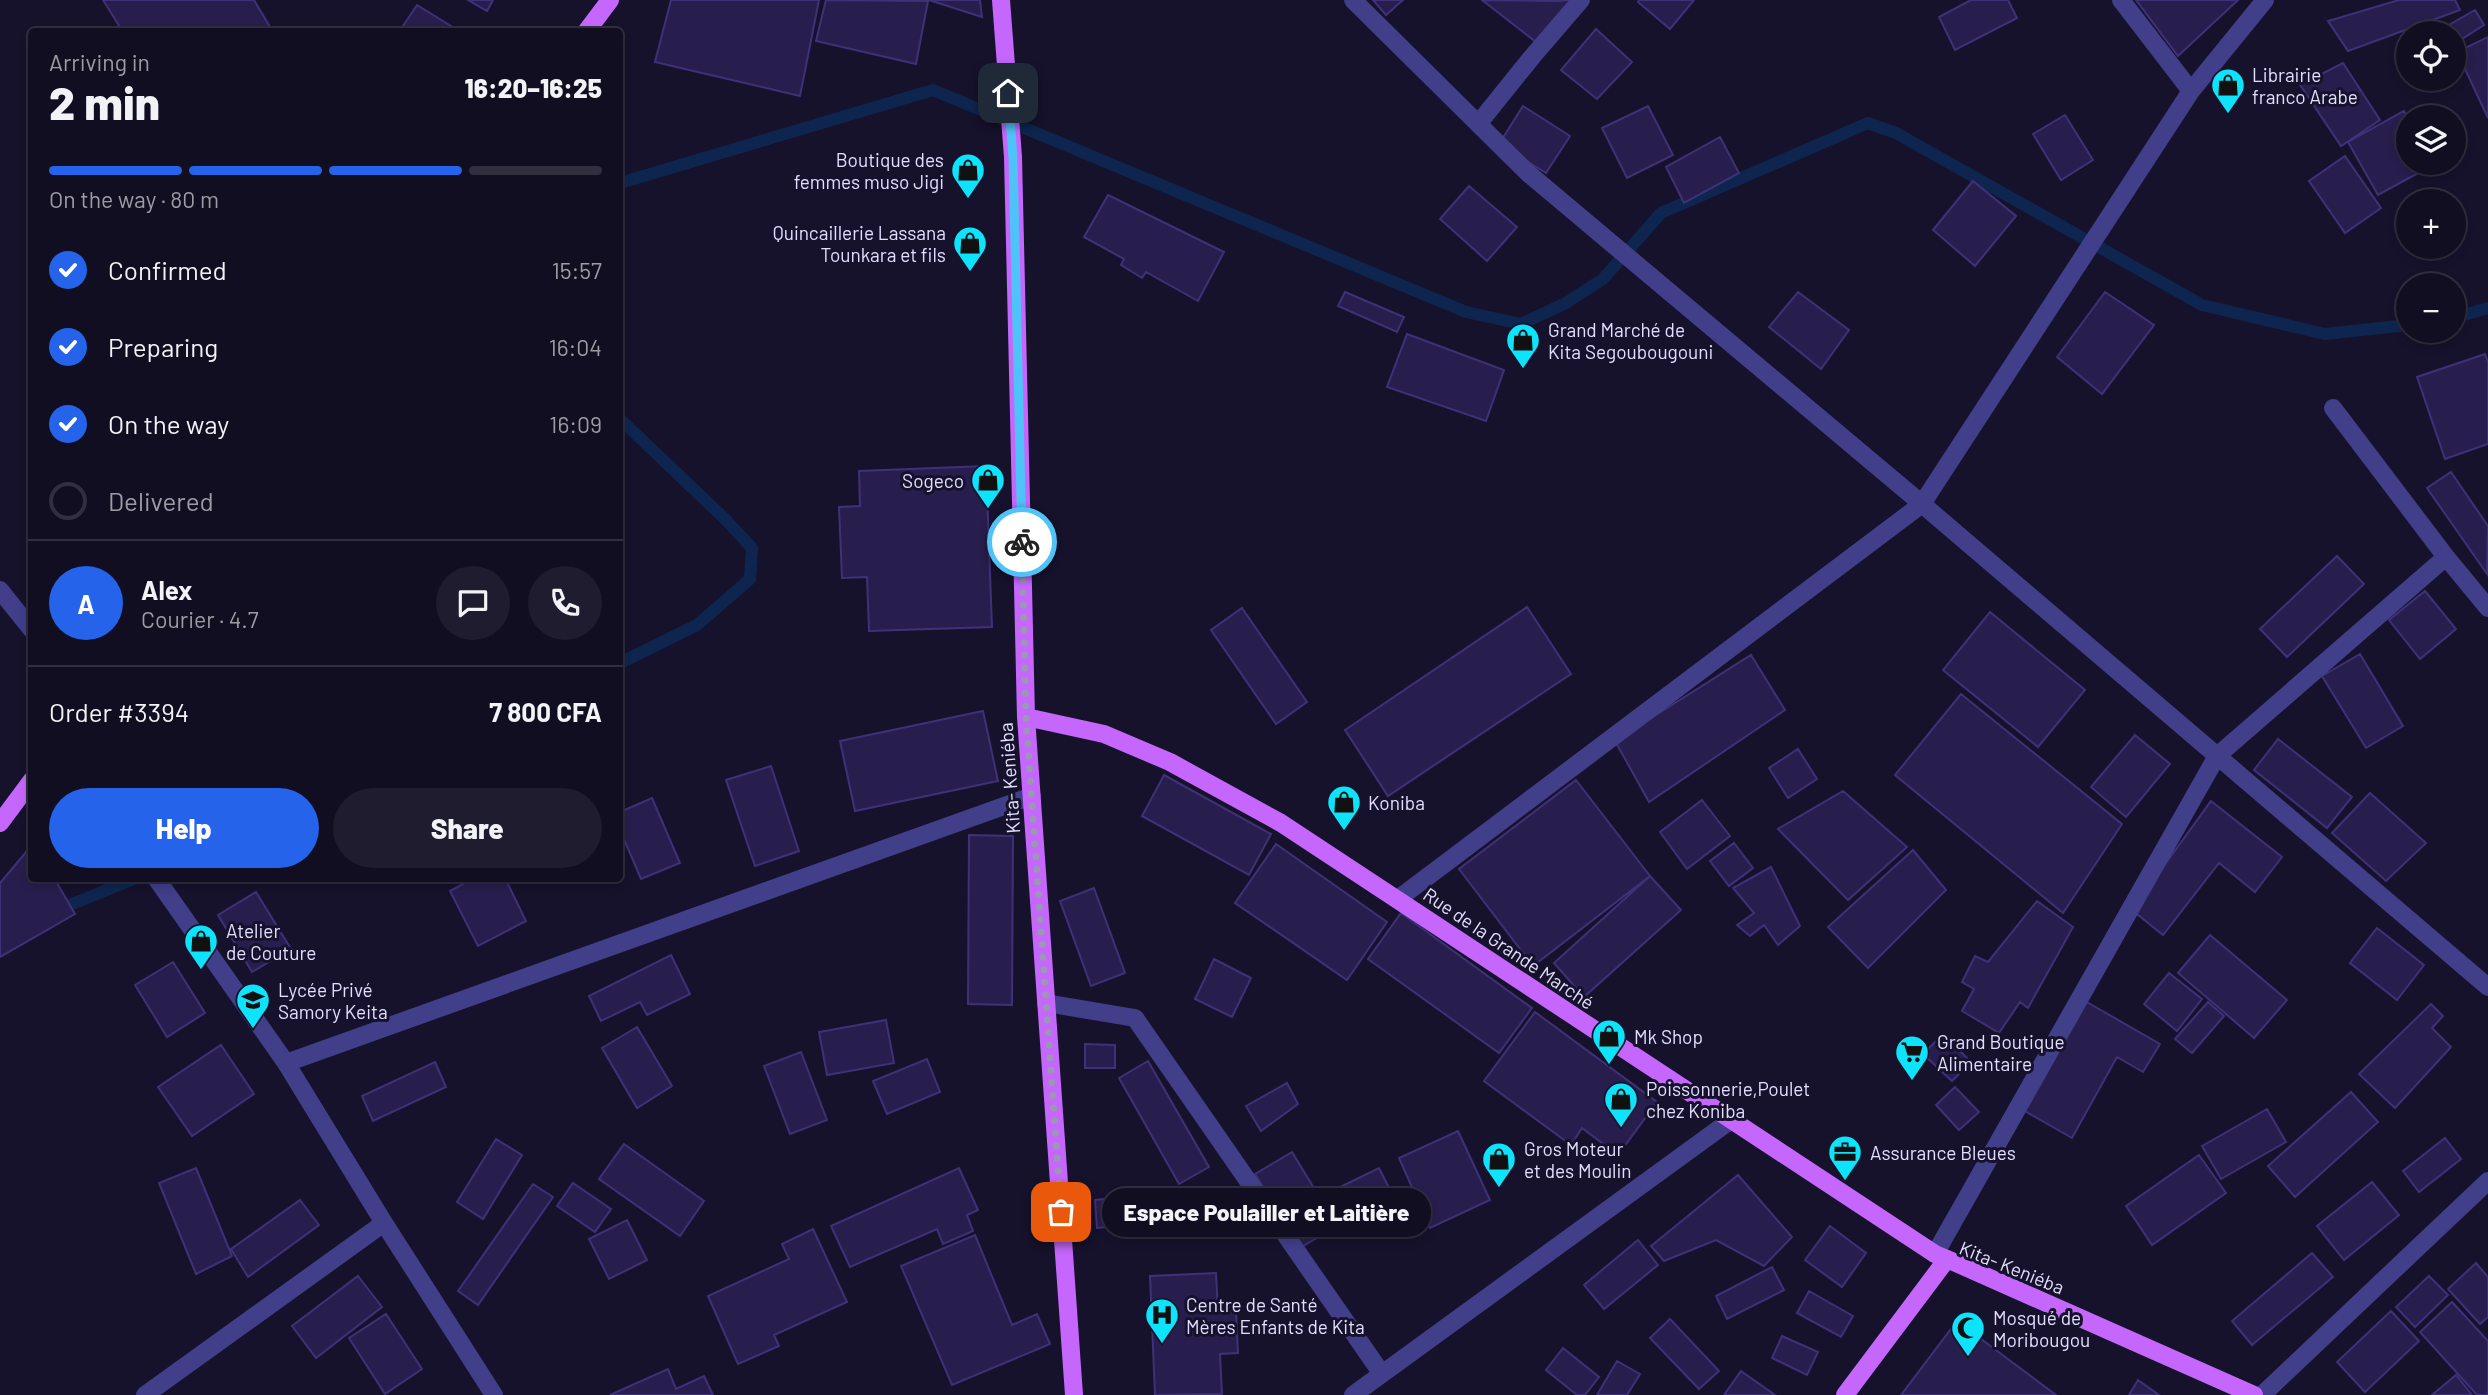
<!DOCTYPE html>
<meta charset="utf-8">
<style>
body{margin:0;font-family:Barlow,sans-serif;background:#1e1c2e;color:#f1f3f6;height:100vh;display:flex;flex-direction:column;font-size:26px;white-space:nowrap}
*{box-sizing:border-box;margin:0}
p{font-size:23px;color:#9c9ca5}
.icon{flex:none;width:38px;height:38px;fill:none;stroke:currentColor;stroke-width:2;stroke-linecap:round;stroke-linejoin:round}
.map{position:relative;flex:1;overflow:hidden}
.drawer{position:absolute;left:28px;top:28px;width:595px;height:854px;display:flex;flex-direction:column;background:#110e21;border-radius:7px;box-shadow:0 4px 10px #0003,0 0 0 2px #302e3f}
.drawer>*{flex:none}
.controls{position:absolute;left:2396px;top:21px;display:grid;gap:14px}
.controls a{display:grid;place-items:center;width:70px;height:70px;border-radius:50%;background:#110e21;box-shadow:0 4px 10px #0003,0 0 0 2px #302e3f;font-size:35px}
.pin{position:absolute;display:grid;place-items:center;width:60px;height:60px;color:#fff;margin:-30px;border-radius:14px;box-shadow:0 4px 10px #0006}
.courier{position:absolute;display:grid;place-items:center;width:70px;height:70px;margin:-35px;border:5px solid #4fc3f7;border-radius:50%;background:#fff;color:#222;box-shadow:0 2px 9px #0007}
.bubble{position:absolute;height:49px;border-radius:24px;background:#110e21;box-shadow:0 4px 10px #0003,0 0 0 2px #302e3f;font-size:23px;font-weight:800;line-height:49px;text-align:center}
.overview em{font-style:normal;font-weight:800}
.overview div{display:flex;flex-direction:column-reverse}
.overview{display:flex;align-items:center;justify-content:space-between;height:119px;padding:0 21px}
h1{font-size:46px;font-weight:800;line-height:52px}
.bar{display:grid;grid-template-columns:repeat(4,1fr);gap:10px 7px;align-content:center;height:84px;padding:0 21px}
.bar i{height:9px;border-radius:5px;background:#302e3f}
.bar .current{background:#2563eb}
.bar p{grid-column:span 4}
.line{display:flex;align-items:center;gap:18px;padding:0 21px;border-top:2px solid #302e3f}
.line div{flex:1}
.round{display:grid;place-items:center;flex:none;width:74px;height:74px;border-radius:37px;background:#1e1c2e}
ol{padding:0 21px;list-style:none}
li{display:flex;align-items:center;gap:21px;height:77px}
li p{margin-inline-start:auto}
li .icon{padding:7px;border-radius:50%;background:#2563eb;color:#fff;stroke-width:4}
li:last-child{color:#9c9ca5}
li i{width:38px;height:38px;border:4px solid #302e3f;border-radius:50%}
.button{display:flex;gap:14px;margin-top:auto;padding:14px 21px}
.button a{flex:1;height:80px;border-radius:42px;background:#2563eb;color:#fff;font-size:28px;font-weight:800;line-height:80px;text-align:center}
.button a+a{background:#1e1c2e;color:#f1f3f6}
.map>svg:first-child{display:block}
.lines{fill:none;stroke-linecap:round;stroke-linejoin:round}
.stream{stroke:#0e264f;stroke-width:12}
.building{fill:#281e4d;stroke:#3f3178;stroke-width:2}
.minor{stroke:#413e8a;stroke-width:18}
.major{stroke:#c567fc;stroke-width:18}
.done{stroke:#9b97b4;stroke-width:7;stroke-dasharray:0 12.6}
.route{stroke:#4fc3f7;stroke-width:9}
.labels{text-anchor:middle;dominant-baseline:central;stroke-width:6;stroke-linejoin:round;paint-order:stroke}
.poi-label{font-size:19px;fill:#e2defe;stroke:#17122c;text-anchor:start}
.street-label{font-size:19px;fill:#e2defe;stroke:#17122c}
</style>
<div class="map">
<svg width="2488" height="1395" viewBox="0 0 2488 1395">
<rect width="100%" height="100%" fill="#17122c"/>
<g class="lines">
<!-- stream -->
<path class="stream" d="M620,183L933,90L1466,312L1521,324L1566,303L1603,279L1661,213L1868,123L1896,133L2202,305L2325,334L2408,325
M2454,318L2488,308
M620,419L725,519L752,548L750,579L697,625L620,663
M55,911L136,878"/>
</g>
<!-- building -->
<path class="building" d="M103,0H254L273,32H123Z
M468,0H493L487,11Z
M671,0H819L800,96L655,62Z
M826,0L928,1L916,64L816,41Z
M929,0H980L982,17Z
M1373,0H1403L1386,15Z
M1482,0L1556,1L1571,0L1536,42Z
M1639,0H1694L1670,29L1638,2Z
M1971,0H2008L2017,18L1955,50L1939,17Z
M2136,0H2238L2178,56Z
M2399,0H2455L2460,10L2348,51L2328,21Z
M417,5L451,26L447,32H399Z
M2475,10L2484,25L2457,42L2447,26Z
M1596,29L1632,62L1597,99L1561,70Z
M2488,37V118L2457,52Z
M2343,63L2380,120L2341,146L2300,85Z
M1523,106L1570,136L1546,173L1499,144Z
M1648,106L1673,155L1627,178L1602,128Z
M2404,111L2408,119V163H2432L2433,165L2378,195L2348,142Z
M2065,115L2093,160L2061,180L2033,134Z
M1720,137L1739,173L1684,203L1666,167Z
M2345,156L2381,208L2345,233L2309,181Z
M1973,181L2016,216L1975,266L1933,230Z
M1469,186L1517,227L1487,261L1440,219Z
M1108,195L1224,252L1198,301L1146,272L1142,278L1121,265L1124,259L1084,237Z
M1345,292L1404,317L1397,332L1338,306Z
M1798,292L1849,330L1821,369L1769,327Z
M2105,292L2154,325L2102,394L2057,357Z
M1407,334L1504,370L1486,421L1387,387Z
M2485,354L2488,362V444L2445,459L2417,377Z
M986,466L992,627L869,631L867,577L842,578L839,507L860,506L859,471Z
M2451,472L2488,526L2487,574L2427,488Z
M2337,556L2364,584L2287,657L2260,629Z
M2425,591L2456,629L2420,659L2389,620Z
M1527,607L1571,674L1388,796L1345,730Z
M1242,608L1307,702L1276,724L1211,630Z
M1990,612L2085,690L2038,747L1943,670Z
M2360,654L2403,726L2366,748L2322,676Z
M1751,655L1785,710L1649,802L1615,741Z
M1961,694L2122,824L2063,913L1895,775Z
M983,711L998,781L855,811L840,741Z
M2135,735L2170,764L2126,817L2091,787Z
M2278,739L2352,797L2327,828L2254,770Z
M1798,749L1817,779L1788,798L1769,768Z
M771,766L799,851L755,866L726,780Z
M1164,775L1271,834L1249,875L1142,816Z
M1576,780L1650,876L1533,966L1459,869Z
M1843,791L1907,847L1848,900L1778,829Z
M2370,793L2426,843L2386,881L2332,833Z
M652,798L680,863L641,879L620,830V812Z
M1702,800L1730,836L1687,869L1660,832Z
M2211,801L2282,857L2255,892L2219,863L2163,935L2132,910Z
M969,835L1013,836L1012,1005L968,1004Z
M1734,843L1753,868L1729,886L1710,861Z
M1276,844L1387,922L1347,980L1235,903Z
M32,845V878H54L75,914L0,957V883Z
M1913,850L1946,890L1868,968L1828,927Z
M1771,867L1800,926L1778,945L1764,925L1750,936L1737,925L1754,913L1733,888Z
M1650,876L1681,910L1584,997L1554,963Z
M474,878H505L526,921L478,946L450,891Z
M1094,888L1125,973L1091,986L1060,901Z
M256,892L291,949L252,972L218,915Z
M2037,901L2073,927L2028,1008L2020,1002L1999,1033L1962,1011L1974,989L1962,982L1975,956L1988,962Z
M1401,913L1532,1008L1499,1053L1368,959Z
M2377,928L2424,965L2397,1000L2350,963Z
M2210,935L2287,1000L2254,1038L2178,973Z
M671,955L690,994L647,1015L640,1002L601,1021L589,996Z
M1214,959L1251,978L1232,1017L1195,999Z
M173,962L205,1013L167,1037L135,985Z
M2169,973L2202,999L2177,1031L2144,1004Z
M2085,1001L2160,1044L2143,1072L2117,1057L2072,1138L2023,1110Z
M2208,1002L2224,1016L2192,1053L2175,1039Z
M2431,1004L2443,1016L2432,1028L2451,1047L2395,1108L2359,1074Z
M1535,1012L1657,1102L1618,1155L1582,1128L1571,1145L1484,1081Z
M886,1020L894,1063L827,1075L819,1032Z
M637,1027L672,1086L637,1108L602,1048Z
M1943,1034L1971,1062L1952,1081L1923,1054Z
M1085,1044L1115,1045V1068H1085Z
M221,1045L254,1094L192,1136L158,1087Z
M801,1052L827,1120L790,1134L764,1066Z
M927,1059L940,1092L887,1114L873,1081Z
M1148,1061L1209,1167L1179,1184L1119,1078Z
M435,1062L446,1087L373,1121L362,1096Z
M1287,1083L1298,1104L1261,1131L1246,1106Z
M1955,1087L1979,1112L1959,1130L1936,1105Z
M2351,1092L2378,1122L2295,1197L2268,1166Z
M2267,1109L2286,1142L2221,1179L2202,1146Z
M1458,1131L1490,1200L1430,1228L1399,1158Z
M2445,1138L2461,1159L2419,1192L2403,1171Z
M496,1139L522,1155L483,1219L457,1202Z
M624,1144L704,1201L680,1236L599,1179Z
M1292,1152L1337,1226L1300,1248L1255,1174Z
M2199,1155L2226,1193L2152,1245L2126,1206Z
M196,1168L232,1256L196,1274L159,1183Z
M959,1168L978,1210L967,1215L973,1231L943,1244L937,1229L850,1267L831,1226Z
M1379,1168L1389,1188L1343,1217L1330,1192Z
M1738,1175L1792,1237L1764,1266L1716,1240L1664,1261L1651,1246Z
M2372,1182L2399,1215L2344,1260L2317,1226Z
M573,1183L611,1209L595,1232L557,1206Z
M533,1184L553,1197L478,1305L458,1291Z
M1191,1188L1195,1218L1150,1224L1146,1193Z
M1136,1196L1139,1224L1097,1228L1095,1200Z
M300,1200L319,1225L248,1277L231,1249Z
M627,1220L647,1260L609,1279L589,1239Z
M1830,1226L1866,1253L1842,1287L1805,1260Z
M813,1229L847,1302L774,1335L779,1346L738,1364L708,1296L789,1259L782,1244Z
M975,1235L1012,1325L1037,1314L1050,1344L952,1385L901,1266Z
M1638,1240L1658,1265L1604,1309L1584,1285Z
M2312,1253L2333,1277L2252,1345L2232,1321Z
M2476,1263L2488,1277V1317L2480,1324L2448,1289Z
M1772,1267L1784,1290L1727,1319L1716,1296Z
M1216,1273L1218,1312L1236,1311L1238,1353L1220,1354L1222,1394L1155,1395L1150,1276Z
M358,1276L382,1307L316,1358L292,1326Z
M2429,1276L2448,1295L2415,1327L2396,1307Z
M1809,1291L1853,1316L1841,1337L1797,1313Z
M2452,1302L2488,1341V1395H2477L2420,1332Z
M2391,1311L2419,1341L2365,1392L2337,1362Z
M386,1314L422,1369L385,1394L349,1338Z
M1670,1319L1719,1371L1699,1389L1650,1338Z
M1957,1321L2056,1395H1901Z
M1782,1336L1818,1352L1807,1375L1772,1358Z
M1563,1348L1599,1377L1585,1395H1577L1546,1370Z
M1617,1361L1640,1374L1627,1395H1597Z
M668,1369L676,1389L704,1376L713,1395H610Z
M1741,1371L1775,1395H1724Z
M2456,1375L2472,1395H2432Z
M2138,1380L2159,1395H2129Z"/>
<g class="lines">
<!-- minor -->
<path class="minor" d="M1353,0L1529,174L1922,504L2488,987
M2121,0L2191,91
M1478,124L1532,57L1581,0
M2333,408L2446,557L2488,608
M0,590L32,630
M156,878L286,1063L384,1223L494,1395
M1398,899L1922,504L2191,91L2265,0
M1046,1003L1135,1018L1382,1374
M286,1063L1032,796
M1935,1254L2217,756L2446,557
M145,1395L384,1223
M1353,1395L1731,1120
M2262,1395L2488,1181"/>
<!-- major -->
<path class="major" d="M1001,0L1013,157L1026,717L1074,1395
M586,32L610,0
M1026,717L1104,734L1170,762L1281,823L1935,1254L1947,1259
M0,823L32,780
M1845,1395L1947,1259L2254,1395"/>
</g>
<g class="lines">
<!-- done -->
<path class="done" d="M1022,542L1026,718L1061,1212"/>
<!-- route -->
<path class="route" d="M1008,93L1013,158L1022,542"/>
</g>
<!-- icons -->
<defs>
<g id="shop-pin" transform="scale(1.75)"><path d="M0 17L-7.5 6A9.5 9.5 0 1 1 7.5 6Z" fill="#0de3fb" stroke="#17122c"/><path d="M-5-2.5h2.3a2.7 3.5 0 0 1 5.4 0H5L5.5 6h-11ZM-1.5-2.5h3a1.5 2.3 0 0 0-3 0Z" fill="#111"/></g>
<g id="school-pin" transform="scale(1.75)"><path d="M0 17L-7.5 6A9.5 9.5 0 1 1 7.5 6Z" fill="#0de3fb" stroke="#17122c"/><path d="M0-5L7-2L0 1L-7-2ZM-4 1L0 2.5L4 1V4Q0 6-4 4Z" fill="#111"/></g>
<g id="supermarket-pin" transform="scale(1.75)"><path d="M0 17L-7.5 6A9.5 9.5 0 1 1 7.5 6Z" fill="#0de3fb" stroke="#17122c"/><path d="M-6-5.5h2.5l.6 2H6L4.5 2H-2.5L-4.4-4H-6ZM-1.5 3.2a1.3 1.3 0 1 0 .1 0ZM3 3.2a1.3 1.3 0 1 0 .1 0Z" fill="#111"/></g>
<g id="office-pin" transform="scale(1.75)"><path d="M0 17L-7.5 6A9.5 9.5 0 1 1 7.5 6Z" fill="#0de3fb" stroke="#17122c"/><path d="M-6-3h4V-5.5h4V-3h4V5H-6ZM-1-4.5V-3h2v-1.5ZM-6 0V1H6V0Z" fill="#111"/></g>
<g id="hospital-pin" transform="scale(1.75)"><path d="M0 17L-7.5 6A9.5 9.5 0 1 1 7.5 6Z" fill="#0de3fb" stroke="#17122c"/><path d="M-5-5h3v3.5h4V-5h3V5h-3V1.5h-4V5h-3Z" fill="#111"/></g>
<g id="mosque-pin" transform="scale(1.75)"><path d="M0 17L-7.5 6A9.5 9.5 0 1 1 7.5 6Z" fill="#0de3fb" stroke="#17122c"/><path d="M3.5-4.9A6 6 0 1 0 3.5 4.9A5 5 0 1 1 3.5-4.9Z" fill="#111"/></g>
</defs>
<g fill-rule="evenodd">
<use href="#shop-pin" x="2228" y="85"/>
<use href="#shop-pin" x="968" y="170"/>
<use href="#shop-pin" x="970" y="243"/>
<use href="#shop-pin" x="1523" y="340"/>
<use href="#shop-pin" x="988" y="480"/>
<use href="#shop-pin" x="1344" y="802"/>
<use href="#shop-pin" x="201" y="941"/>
<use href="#school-pin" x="253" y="1000"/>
<use href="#shop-pin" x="1609" y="1036"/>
<use href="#supermarket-pin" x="1912" y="1052"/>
<use href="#shop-pin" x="1621" y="1099"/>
<use href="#office-pin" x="1845" y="1152"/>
<use href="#shop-pin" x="1499" y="1159"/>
<use href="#hospital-pin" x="1162" y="1315"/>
<use href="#mosque-pin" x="1968" y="1328"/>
</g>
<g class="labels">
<!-- poi labels -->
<g class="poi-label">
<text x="2252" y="74">Librairie<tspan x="2252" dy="22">franco Arabe</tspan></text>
<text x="944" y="159" text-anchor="end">Boutique des<tspan x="944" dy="22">femmes muso Jigi</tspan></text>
<text x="946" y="232" text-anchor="end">Quincaillerie Lassana<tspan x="946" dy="22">Tounkara et fils</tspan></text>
<text x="1548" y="329">Grand Marché de<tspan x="1548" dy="22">Kita Segoubougouni</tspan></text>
<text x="964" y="480" text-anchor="end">Sogeco</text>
<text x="1368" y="802">Koniba</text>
<text x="226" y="930">Atelier<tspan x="226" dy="22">de Couture</tspan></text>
<text x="278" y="989">Lycée Privé<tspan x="278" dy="22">Samory Keita</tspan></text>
<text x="1634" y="1036">Mk Shop</text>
<text x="1937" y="1041">Grand Boutique<tspan x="1937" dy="22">Alimentaire</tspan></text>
<text x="1646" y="1088">Poissonnerie,Poulet<tspan x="1646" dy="22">chez Koniba</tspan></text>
<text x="1524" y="1148">Gros Moteur<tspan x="1524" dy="22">et des Moulin</tspan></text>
<text x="1870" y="1152">Assurance Bleues</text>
<text x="1186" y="1304">Centre de Santé<tspan x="1186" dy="22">Mères Enfants de Kita</tspan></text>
<text x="1993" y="1317">Mosqué de<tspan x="1993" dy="22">Moribougou</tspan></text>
</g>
<!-- street labels -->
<g class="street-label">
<text transform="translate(1009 778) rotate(-94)">Kita- Keniéba</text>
<text transform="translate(1509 948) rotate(34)">Rue de la Grande Marché</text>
<text transform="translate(2012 1267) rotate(22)">Kita- Keniéba</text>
</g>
</g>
</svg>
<div class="controls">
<a><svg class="icon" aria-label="locate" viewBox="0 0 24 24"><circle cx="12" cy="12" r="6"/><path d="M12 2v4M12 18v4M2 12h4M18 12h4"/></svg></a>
<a><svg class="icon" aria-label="layers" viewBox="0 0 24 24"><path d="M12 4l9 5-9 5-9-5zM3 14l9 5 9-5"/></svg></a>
<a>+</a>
<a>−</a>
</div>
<div class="pin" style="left:1061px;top:1212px;background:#ea580c"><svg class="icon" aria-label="bag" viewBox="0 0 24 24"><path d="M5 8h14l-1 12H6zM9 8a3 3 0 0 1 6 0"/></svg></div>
<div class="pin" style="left:1008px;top:93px;background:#1f2937"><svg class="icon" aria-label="home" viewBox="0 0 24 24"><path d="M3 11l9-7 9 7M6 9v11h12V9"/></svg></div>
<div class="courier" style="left:1022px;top:542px"><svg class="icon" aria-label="bike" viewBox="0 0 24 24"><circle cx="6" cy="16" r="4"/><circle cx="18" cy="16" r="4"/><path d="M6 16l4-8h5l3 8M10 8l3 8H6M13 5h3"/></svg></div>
<div class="bubble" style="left:1102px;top:1188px;width:329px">Espace Poulailler et Laitière</div>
<section class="drawer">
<div class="overview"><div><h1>2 min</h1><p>Arriving in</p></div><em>16:20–16:25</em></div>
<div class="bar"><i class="current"></i><i class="current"></i><i class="current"></i><i></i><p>On the way · 80 m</p></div>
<ol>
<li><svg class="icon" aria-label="check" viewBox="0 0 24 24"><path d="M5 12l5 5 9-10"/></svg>Confirmed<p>15:57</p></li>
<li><svg class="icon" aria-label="check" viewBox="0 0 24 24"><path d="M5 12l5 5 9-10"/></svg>Preparing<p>16:04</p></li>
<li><svg class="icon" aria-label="check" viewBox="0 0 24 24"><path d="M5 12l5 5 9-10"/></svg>On the way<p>16:09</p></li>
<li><i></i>Delivered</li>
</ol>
<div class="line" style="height:126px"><b class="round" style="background:#2563eb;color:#fff">A</b><div><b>Alex</b><p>Courier · 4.7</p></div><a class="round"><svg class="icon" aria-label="chat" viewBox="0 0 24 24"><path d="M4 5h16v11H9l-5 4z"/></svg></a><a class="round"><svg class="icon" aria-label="phone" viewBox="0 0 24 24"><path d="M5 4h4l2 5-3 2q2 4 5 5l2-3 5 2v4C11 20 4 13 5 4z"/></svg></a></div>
<div class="line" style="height:91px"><div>Order #3394</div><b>7 800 CFA</b></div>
<div class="button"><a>Help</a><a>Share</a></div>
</section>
</div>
